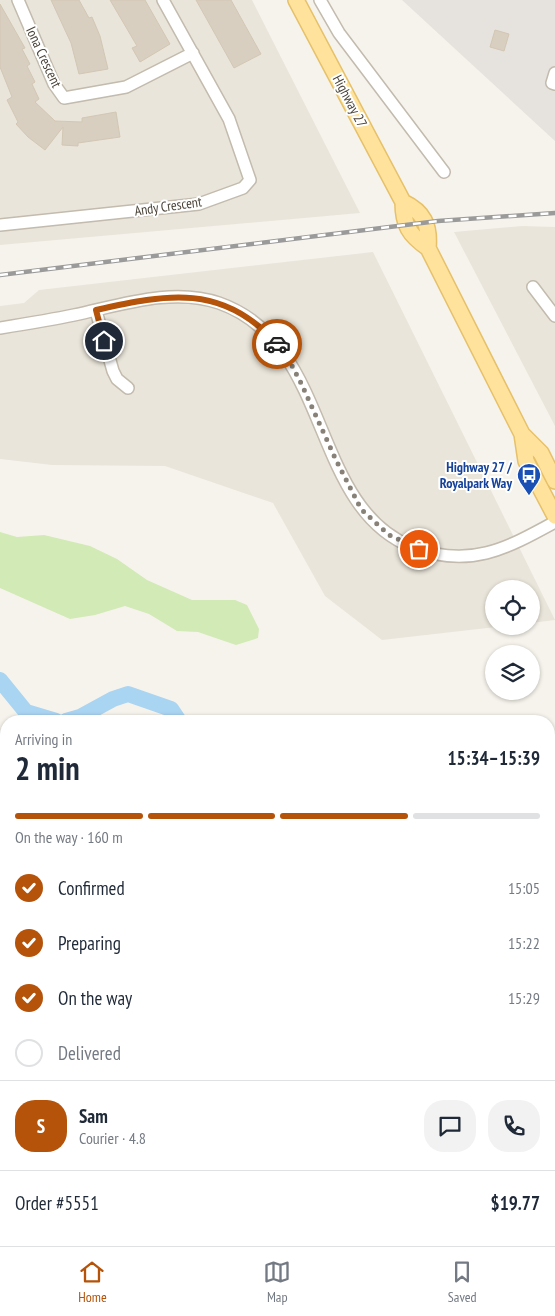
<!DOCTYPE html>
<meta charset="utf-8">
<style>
body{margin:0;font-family:"PT Sans Narrow",sans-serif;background:#f2f2f3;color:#1f2937;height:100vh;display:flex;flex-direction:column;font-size:19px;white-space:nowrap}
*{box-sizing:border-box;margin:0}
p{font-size:16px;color:#747a83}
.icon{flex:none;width:28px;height:28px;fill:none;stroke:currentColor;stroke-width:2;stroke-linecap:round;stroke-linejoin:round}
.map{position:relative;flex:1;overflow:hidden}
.drawer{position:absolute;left:0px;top:715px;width:555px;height:531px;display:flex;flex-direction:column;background:#fff;border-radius:20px 20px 0 0;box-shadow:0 1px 4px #0004}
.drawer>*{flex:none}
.controls{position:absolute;left:485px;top:580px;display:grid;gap:10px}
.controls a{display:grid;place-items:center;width:55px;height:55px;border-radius:50%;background:#fff;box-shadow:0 1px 4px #0004;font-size:25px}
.pin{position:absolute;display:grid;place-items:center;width:42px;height:42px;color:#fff;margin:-21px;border:2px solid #fff;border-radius:50%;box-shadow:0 1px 5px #0007}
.courier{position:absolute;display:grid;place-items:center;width:50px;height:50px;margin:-25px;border:4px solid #b45309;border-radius:50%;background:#fff;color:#222;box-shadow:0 1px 6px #0007}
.summary em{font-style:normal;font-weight:600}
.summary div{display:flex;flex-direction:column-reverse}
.summary{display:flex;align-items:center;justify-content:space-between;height:85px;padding:0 15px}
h1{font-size:32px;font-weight:600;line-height:38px}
.bar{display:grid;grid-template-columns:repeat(4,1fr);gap:8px 5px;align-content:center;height:60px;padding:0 15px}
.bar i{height:6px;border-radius:4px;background:#e0e1e3}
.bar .current{background:#b45309}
.bar p{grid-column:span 4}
.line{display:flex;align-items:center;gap:12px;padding:0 15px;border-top:1px solid #e0e1e3}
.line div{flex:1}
.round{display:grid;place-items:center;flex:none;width:52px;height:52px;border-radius:20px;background:#f2f2f3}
ol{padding:0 15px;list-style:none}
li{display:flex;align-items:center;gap:15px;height:55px}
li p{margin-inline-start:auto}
li .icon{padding:5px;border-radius:50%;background:#b45309;color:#fff;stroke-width:4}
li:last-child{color:#747a83}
li i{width:28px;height:28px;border:2px solid #e0e1e3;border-radius:50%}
.tabs{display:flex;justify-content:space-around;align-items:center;height:70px;border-top:1px solid #e0e1e3;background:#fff;font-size:14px;color:#747a83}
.tabs a{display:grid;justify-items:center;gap:2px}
.tabs .current{color:#b45309}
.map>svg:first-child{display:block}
.residential{fill:#eae5da}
.industrial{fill:#e6e2dd}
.green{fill:#d2eab5}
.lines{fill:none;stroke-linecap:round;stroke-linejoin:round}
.river{stroke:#a9d4f2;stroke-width:16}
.building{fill:#d8cfc1;stroke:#d3c7b4}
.minor-casing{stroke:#c2bbae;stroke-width:14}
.major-casing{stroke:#e6c16a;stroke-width:18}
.minor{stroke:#fff;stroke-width:11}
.major{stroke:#ffe39c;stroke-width:15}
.rail-casing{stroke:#9a9a9a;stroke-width:4.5}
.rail{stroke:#fff;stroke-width:2.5;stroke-dasharray:8;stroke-linecap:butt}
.done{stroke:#878178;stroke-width:5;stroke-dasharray:0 9}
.route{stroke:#b45309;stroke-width:6}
.labels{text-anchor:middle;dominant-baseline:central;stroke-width:4;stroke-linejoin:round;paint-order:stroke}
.street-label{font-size:14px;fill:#4b4439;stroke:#fff}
.transit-label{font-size:14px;font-weight:bold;fill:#164399;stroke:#fff;text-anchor:end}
</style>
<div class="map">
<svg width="555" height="1246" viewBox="0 0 555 1246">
<rect width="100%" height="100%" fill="#f6f3ec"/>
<!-- residential -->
<path class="residential" d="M0,0H252L360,213L0,245Z
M522,226L555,227V426L454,232Z
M373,252L555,620L531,623V589H494V626H505L382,640L325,596L273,503L165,466L52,465L0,459V306L24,303L39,290Z"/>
<!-- industrial -->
<path class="industrial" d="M402,0H555V141Z"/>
<!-- green -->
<path class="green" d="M0,532L17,537L44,535L90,546L117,559L147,580L192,600H235L247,605L259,629L258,638L236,645L198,632L177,631L149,614L125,606L95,615L70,619L0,588Z
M465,1240H546L547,1246H469Z"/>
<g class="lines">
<!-- river -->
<path class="river" d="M0,680L26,712L56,721
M66,721L80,717L113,699L128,694L171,709L179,721
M549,1146L555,1136
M0,1171L6,1143
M447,1240L450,1246
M548,1240L553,1246
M398,1246L403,1240"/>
</g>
<!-- building -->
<path class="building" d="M51,0H79L89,18L92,17L100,36L108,69L79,74L71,43Z
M110,0H145L170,44L140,62L132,48L137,46Z
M196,0H231L261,54L234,68Z
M0,4L25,48L22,49L30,64L27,66L35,82L32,84L39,99L35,102L55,121L82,122V118L116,112L120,137L78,143V146L62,145L63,127L45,150L28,137L16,124L18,122L7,100L12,97L0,67Z
M495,30L509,34L504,51L490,47Z"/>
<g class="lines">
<!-- minor casing -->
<g class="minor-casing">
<path id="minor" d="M18,0L54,84L64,98L126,87L193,53
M320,0L339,33L444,172
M555,73L552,83L555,84
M0,225L199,204L243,188L250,180L229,119L163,0
M533,287L555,316
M96,311L113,371L117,379L128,388
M0,328C25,324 50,320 74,315C121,305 173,287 219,303C333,343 309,506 412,547C469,569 506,549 555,522"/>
</g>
<!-- major casing -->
<g class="major-casing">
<path id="major" d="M296,0L403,202C403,225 409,235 428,248L522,434L541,453L555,481
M403,202C424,212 430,225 428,248
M522,434L526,461L555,516"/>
</g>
<!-- minor -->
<use href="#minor" class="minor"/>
<!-- major -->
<use href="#major" class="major"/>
<!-- rail casing -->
<g class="rail-casing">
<path id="rail" d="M0,275L438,221L555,213"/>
</g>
<!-- rail -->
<use href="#rail" class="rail"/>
</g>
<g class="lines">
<!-- done -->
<path class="done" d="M277,344L290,362L301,383L336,460L361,509L389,535L419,549"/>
<!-- route -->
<path class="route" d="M104,341L96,310C167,294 223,283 277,344"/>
</g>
<!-- icons -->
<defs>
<g id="bus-pin" transform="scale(1.25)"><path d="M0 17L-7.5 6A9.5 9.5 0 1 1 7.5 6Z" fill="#1a4fb4" stroke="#fff"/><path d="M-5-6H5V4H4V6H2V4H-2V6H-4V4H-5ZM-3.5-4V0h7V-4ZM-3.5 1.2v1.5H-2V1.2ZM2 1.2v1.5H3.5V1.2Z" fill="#fff"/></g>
</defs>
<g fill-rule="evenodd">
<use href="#bus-pin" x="529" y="475"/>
</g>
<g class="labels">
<!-- street labels -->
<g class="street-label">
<text transform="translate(44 57) rotate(65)">Iona Crescent</text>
<text transform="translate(350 101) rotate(62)">Highway 27</text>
<text transform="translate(168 206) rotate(-8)">Andy Crescent</text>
</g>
<!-- transit labels -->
<g class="transit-label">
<text x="512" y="467">Highway 27 /<tspan x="512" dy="16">Royalpark Way</tspan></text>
</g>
</g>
</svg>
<div class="controls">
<a><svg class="icon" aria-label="locate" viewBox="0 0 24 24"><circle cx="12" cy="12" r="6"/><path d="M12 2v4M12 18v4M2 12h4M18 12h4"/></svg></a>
<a><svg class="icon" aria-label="layers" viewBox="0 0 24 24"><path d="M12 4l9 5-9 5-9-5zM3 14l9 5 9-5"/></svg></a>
</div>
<div class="pin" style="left:419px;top:549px;background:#ea580c"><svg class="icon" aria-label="bag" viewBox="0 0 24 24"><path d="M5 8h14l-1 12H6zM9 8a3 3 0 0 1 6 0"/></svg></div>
<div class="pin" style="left:104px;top:341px;background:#1f2937"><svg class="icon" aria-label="home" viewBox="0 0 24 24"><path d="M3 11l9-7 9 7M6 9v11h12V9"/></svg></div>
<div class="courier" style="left:277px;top:344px"><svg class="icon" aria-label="car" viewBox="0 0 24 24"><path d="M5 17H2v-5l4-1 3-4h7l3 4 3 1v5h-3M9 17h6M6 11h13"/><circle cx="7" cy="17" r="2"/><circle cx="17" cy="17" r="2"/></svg></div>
<section class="drawer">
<div class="summary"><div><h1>2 min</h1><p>Arriving in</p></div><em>15:34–15:39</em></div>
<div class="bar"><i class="current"></i><i class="current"></i><i class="current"></i><i></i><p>On the way · 160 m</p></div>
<ol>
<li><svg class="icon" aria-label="check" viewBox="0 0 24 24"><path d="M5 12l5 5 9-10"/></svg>Confirmed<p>15:05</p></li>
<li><svg class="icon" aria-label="check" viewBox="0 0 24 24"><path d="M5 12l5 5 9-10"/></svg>Preparing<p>15:22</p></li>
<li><svg class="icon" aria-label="check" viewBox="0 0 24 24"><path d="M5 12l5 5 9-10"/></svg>On the way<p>15:29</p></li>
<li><i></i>Delivered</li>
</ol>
<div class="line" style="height:90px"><b class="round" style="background:#b45309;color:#fff">S</b><div><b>Sam</b><p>Courier · 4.8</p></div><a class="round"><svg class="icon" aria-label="chat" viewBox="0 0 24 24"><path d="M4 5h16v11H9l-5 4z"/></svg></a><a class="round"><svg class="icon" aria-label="phone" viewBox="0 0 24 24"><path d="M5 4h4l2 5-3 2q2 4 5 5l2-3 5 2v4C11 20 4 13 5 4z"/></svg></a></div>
<div class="line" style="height:65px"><div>Order #5551</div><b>$19.77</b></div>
</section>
</div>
<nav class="tabs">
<a class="current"><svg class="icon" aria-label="home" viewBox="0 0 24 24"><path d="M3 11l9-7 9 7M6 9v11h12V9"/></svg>Home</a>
<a><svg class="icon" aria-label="map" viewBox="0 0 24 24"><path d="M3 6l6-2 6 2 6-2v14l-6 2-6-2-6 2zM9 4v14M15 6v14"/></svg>Map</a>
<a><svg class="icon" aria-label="saved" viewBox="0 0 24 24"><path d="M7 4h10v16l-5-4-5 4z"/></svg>Saved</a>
</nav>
